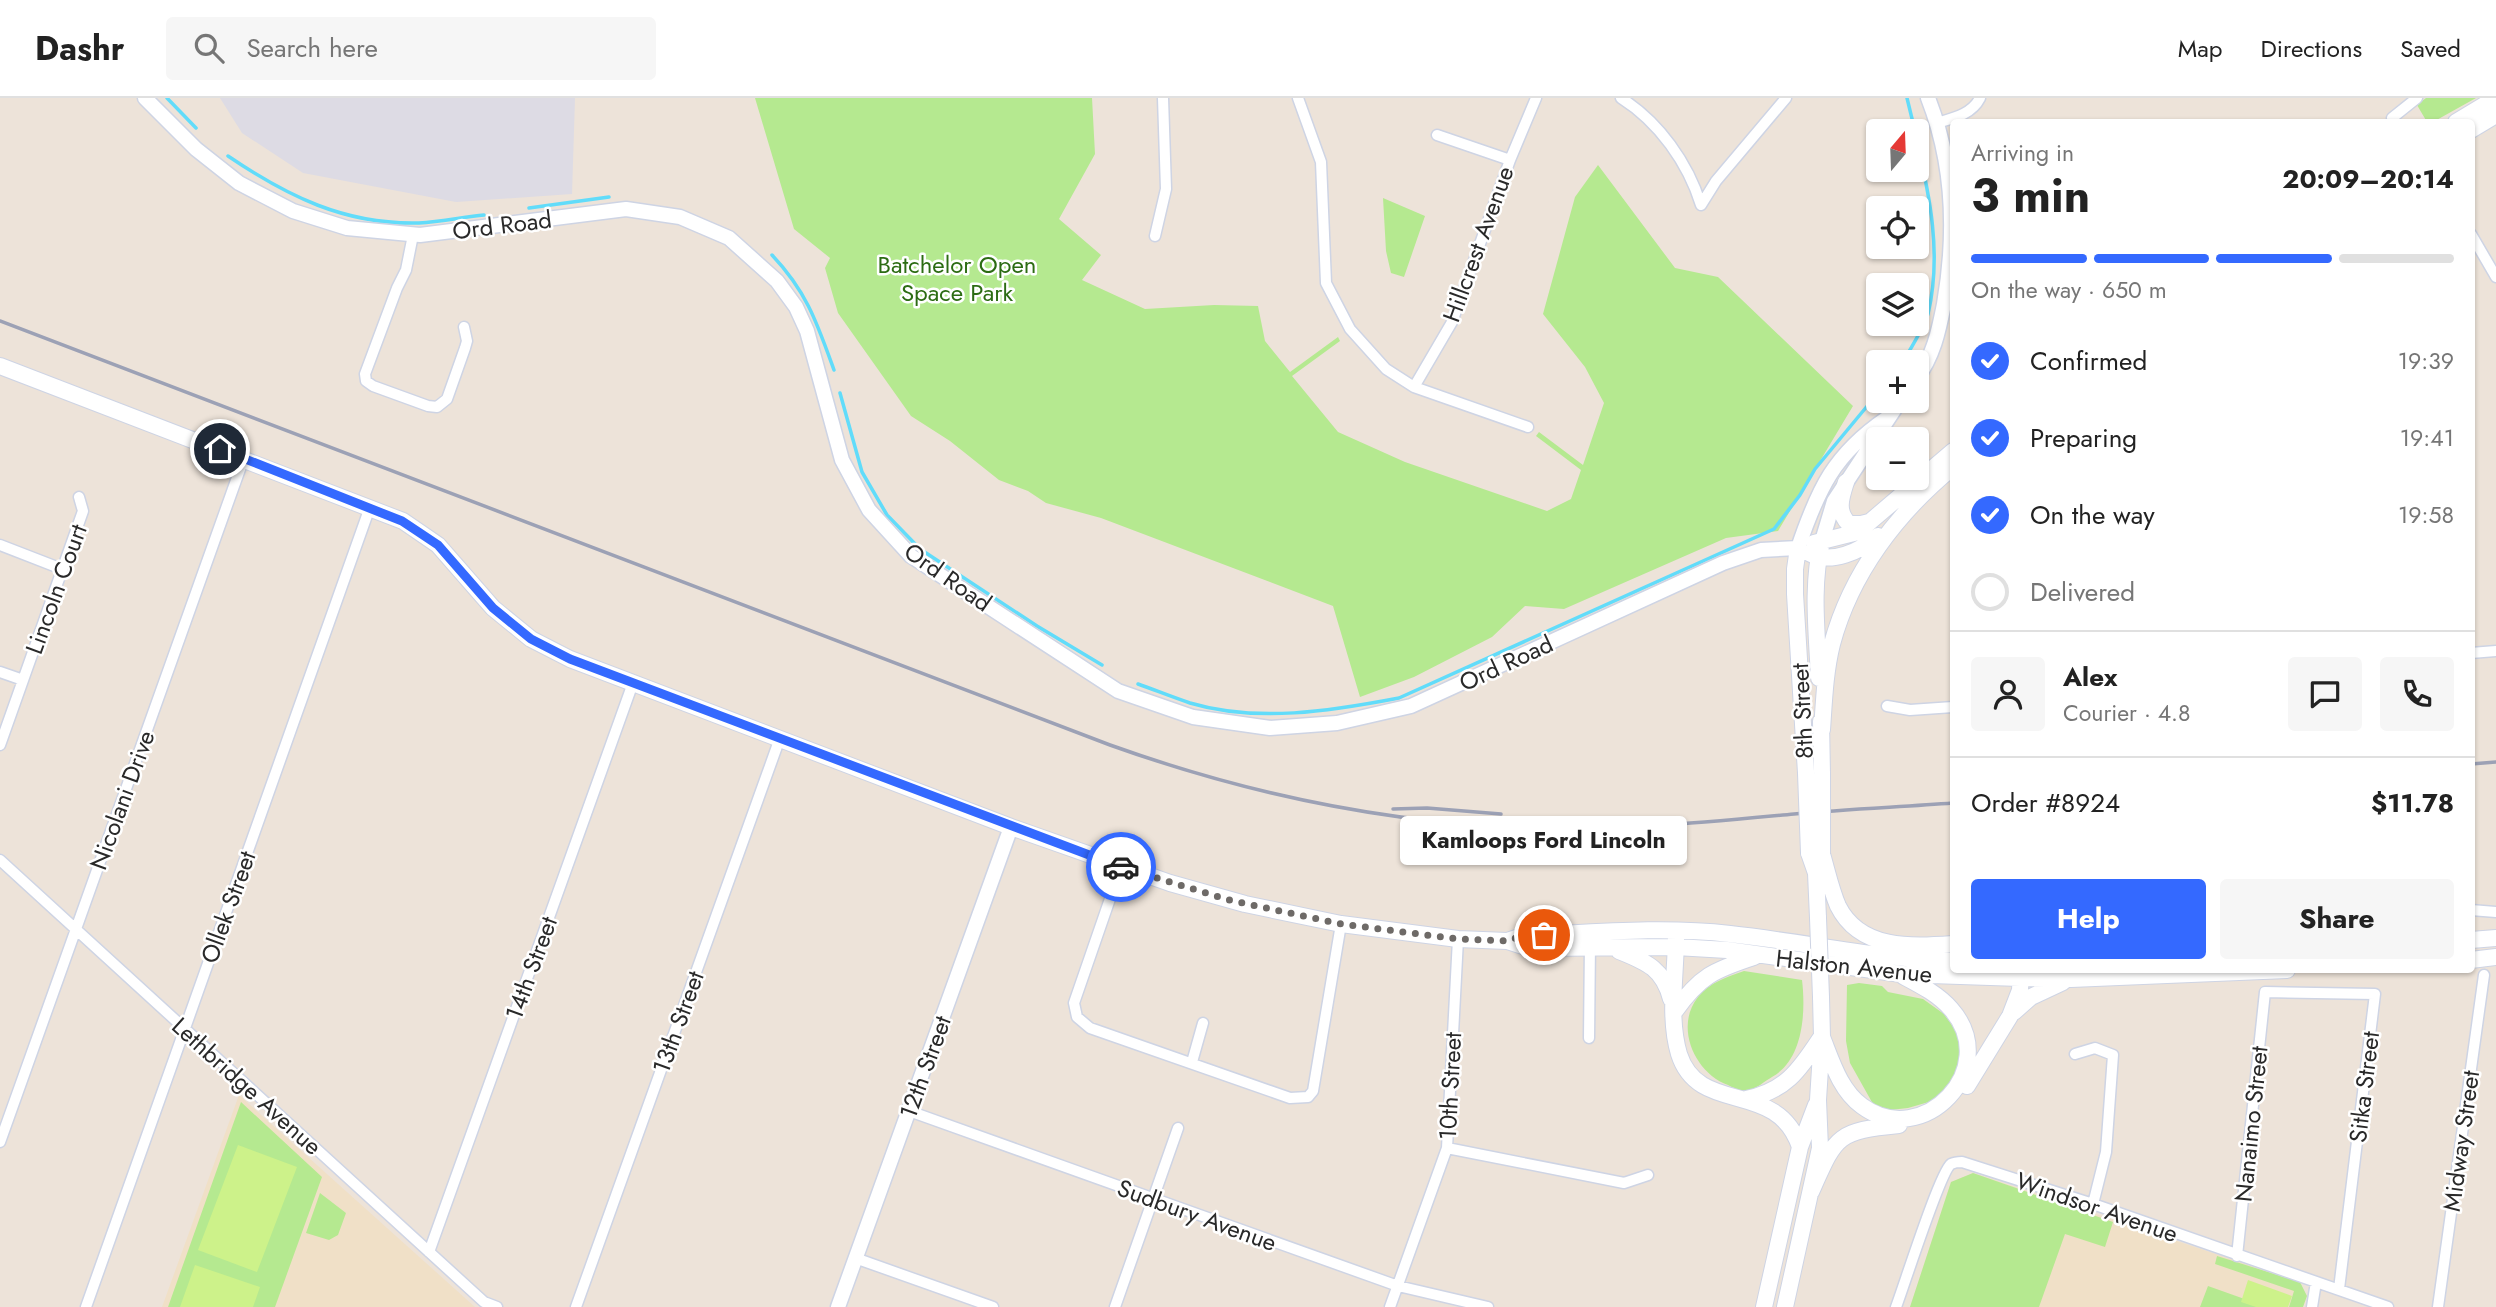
<!DOCTYPE html>
<meta charset="utf-8">
<style>
body{margin:0;font-family:Jost,sans-serif;background:#f6f6f6;color:#222;height:100vh;display:flex;flex-direction:column;font-size:26px;white-space:nowrap}
*{box-sizing:border-box;margin:0}
p{font-size:23px;color:#767676}
.icon{flex:none;width:38px;height:38px;fill:none;stroke:currentColor;stroke-width:2;stroke-linecap:round;stroke-linejoin:round}
.map{position:relative;flex:1;overflow:hidden}
.side{position:absolute;left:1950px;top:21px;width:525px;height:854px;display:flex;flex-direction:column;background:#fff;border-radius:7px;box-shadow:0 2px 5px #0004}
.side>*{flex:none}
.needle{width:46px;rotate:19deg}
.tools{position:absolute;left:1866px;top:21px;display:grid;gap:14px}
.tools a{display:grid;place-items:center;width:63px;height:63px;border-radius:7px;background:#fff;box-shadow:0 2px 5px #0004;font-size:35px}
.pin{position:absolute;display:grid;place-items:center;width:60px;height:60px;color:#fff;margin:-30px;border:4px solid #fff;border-radius:50%;box-shadow:0 2px 7px #0007}
.courier{position:absolute;display:grid;place-items:center;width:70px;height:70px;margin:-35px;border:5px solid #3469ff;border-radius:50%;background:#fff;color:#222;box-shadow:0 2px 9px #0007}
.bubble{position:absolute;height:49px;border-radius:7px;background:#fff;box-shadow:0 2px 5px #0004;font-size:23px;font-weight:700;line-height:49px;text-align:center}
.head em{font-style:normal;font-weight:700}
.head div{display:flex;flex-direction:column-reverse}
.head{display:flex;align-items:center;justify-content:space-between;height:119px;padding:0 21px}
h1{font-size:46px;font-weight:700;line-height:52px}
.bar{display:grid;grid-template-columns:repeat(4,1fr);gap:10px 7px;align-content:center;height:84px;padding:0 21px}
.bar i{height:9px;border-radius:5px;background:#e0e0e0}
.bar .on{background:#3469ff}
.bar p{grid-column:span 4}
.line{display:flex;align-items:center;gap:18px;padding:0 21px;border-top:2px solid #e0e0e0}
.line div{flex:1}
.round{display:grid;place-items:center;flex:none;width:74px;height:74px;border-radius:7px;background:#f6f6f6}
ol{padding:0 21px;list-style:none}
li{display:flex;align-items:center;gap:21px;height:77px}
li p{margin-inline-start:auto}
li .icon{padding:7px;border-radius:50%;background:#3469ff;color:#fff;stroke-width:4}
li:last-child{color:#767676}
li i{width:38px;height:38px;border:4px solid #e0e0e0;border-radius:50%}
.cta{display:flex;gap:14px;margin-top:auto;padding:14px 21px}
.cta a{flex:1;height:80px;border-radius:7px;background:#3469ff;color:#fff;font-size:28px;font-weight:700;line-height:80px;text-align:center}
.cta a+a{background:#f6f6f6;color:#222}
header{display:flex;align-items:center;gap:42px;box-sizing:border-box;height:98px;padding:0 35px;background:#fff;border-bottom:2px solid #e0e0e0}
header strong{font-size:33px}
nav{display:flex;gap:38px;margin-inline-start:auto;font-size:24px}
.search{width:490px;height:63px;background:#f6f6f6;display:flex;align-items:center;gap:18px;box-sizing:border-box;padding:0 24px;border-radius:7px;color:#767676;font-size:26px}
.map>svg:first-child{display:block}
.industrial{fill:#dddbe4}
.education{fill:#f0e0c7}
.green{fill:#b5e990}
.pitch{fill:#cdf28a}
.lines{fill:none;stroke-linecap:round;stroke-linejoin:round}
.stream{stroke:#61dcfa;stroke-width:3.5}
.minor-casing{stroke:#ced4e4;stroke-width:13}
.tertiary-casing{stroke:#ced4e4;stroke-width:17}
.secondary-casing{stroke:#ced4e4;stroke-width:18}
.minor{stroke:#fff;stroke-width:10}
.tertiary{stroke:#fff;stroke-width:14}
.secondary{stroke:#fff;stroke-width:16}
.rail{stroke:#9ca1b5;stroke-width:3.5}
.secondary-bridge-casing{stroke:#ced4e4;stroke-width:18;stroke-linecap:butt}
.secondary-bridge{stroke:#fff;stroke-width:16}
.done{stroke:#6e6a67;stroke-width:7;stroke-dasharray:0 12.6}
.route{stroke:#3469ff;stroke-width:9}
.labels{text-anchor:middle;dominant-baseline:central;stroke-width:5;stroke-linejoin:round;paint-order:stroke}
.street-label{font-size:24px;fill:#292929;stroke:#fff}
.park-label{font-size:24px;fill:#2c6c13;stroke:#fff}
</style>
<header>
<strong>Dashr</strong>
<div class="search"><svg class="icon" aria-label="search" viewBox="0 0 24 24"><circle cx="10" cy="10" r="6"/><path d="M15 15l6 6"/></svg>Search here</div>
<nav><a>Map</a><a>Directions</a><a>Saved</a></nav>
</header>
<div class="map">
<svg width="2496" height="1209" viewBox="0 0 2496 1209">
<rect width="100%" height="100%" fill="#ede3d9"/>
<!-- industrial -->
<path class="industrial" d="M220,0H575L572,96L456,104L303,75L242,35Z"/>
<!-- education -->
<path class="education" d="M239,997L475,1209H162Z
M1973,1075L2300,1184L2303,1209H1910L1951,1084Z"/>
<!-- green -->
<path class="green" d="M755,0H1092L1095,56L1059,121L1101,157L1082,182L1145,211L1214,207L1258,208L1265,243L1290,274L1338,239L1340,243L1292,278L1338,334L1405,364L1547,413L1571,401L1581,372L1536,338L1539,334L1583,367L1604,305L1585,269L1543,216L1575,99L1598,67L1675,170L1718,179L1853,308L1778,433L1726,440L1564,511L1525,508L1492,539L1414,579L1360,599L1333,508L1101,420L1046,405L1028,393L999,382L950,343L911,318L838,215L825,170L830,160L794,131Z
M2426,0H2476L2433,24H2427L2417,7Z
M1383,100L1425,118L1404,179L1391,175L1386,153Z
M1744,873L1802,882C1806,915 1803,962 1772,979C1765,983 1756,991 1749,992C1742,994 1734,990 1728,987C1695,975 1674,929 1698,899C1710,884 1727,879 1744,873Z
M1859,885L1882,888L1888,894L1923,901L1944,916L1954,930L1960,944V974L1939,1001L1908,1010L1890,1012L1873,1006L1850,965L1846,943L1847,887Z
M241,1004L322,1079L275,1209H168Z
M1973,1075L2113,1124L2105,1149L2065,1136L2039,1209H1910L1951,1084Z
M320,1095L346,1115L338,1137L329,1142L306,1135Z
M2217,1158L2300,1184L2307,1198L2303,1209H2289L2294,1193L2215,1166Z
M2208,1188L2267,1209H2200Z"/>
<!-- pitch -->
<path class="pitch" d="M238,1047L297,1069L257,1174L198,1152Z
M195,1167L260,1189L253,1209H180Z
M2248,1182L2292,1198L2288,1209H2256L2241,1204Z"/>
<g class="lines">
<!-- stream -->
<path class="stream" d="M167,0L196,30
M1907,0L1915,33
M228,58C287,98 345,127 419,125C441,124 463,119 484,117
M529,110L609,99
M772,157C807,194 817,225 834,272
M1903,264C1911,249 1923,232 1928,216C1942,157 1930,98 1916,40
M840,295L862,374L887,417L920,451L1037,528L1102,567
M1138,586C1155,592 1172,599 1190,605C1257,625 1331,613 1399,600L1774,431L1800,397L1815,371L1878,295"/>
<!-- minor casing -->
<g class="minor-casing">
<path id="minor" d="M1298,0L1321,64L1326,185L1350,231L1386,271L1414,289L1528,329
M1621,0C1659,24 1688,65 1701,107L1716,83L1786,0
M2395,24L2392,20L2417,0
M1937,25C1954,20 1972,16 1980,0
M1437,37L1510,62
M2471,136L2496,179
M413,137L406,172L397,190L365,276L366,283L373,288L428,308L437,309L447,301L465,250L467,243L464,229
M1155,138L1166,91L1163,0
M1414,289L1452,224L1510,62L1536,0
M0,447L62,471
M2471,555L2496,553
M0,574L23,582
M1887,608L1910,612L1953,609
M0,647L83,413L79,399
M0,762L484,1204L497,1209
M1121,769L1074,905L1077,919L1090,930L1290,1000L1308,999L1313,993L1341,826
M2471,812L2496,814
M1589,940L1590,845
M2075,956L2095,950L2113,957L2106,1054L2093,1106
M1192,964L1203,925
M909,1013L1398,1188L1488,1209
M0,1044L244,360
M1447,1050L1624,1085L1648,1077
M429,1154L633,585
M2237,1158L2265,894L2375,896L2339,1191
M855,1160L993,1209
M86,1209L370,409
M576,1209L780,640
M1115,1209L1178,1030
M1390,1209L1447,1050L1458,841
M1896,1209C1904,1188 1940,1074 1951,1066C1955,1064 1958,1064 1962,1064L2093,1106L2388,1209
M2312,1209L2316,1184
M2438,1209L2484,877"/>
</g>
<!-- tertiary casing -->
<g class="tertiary-casing">
<path id="tertiary" d="M145,0L196,51L239,85L293,113L347,130L420,137L626,111L680,119L729,140L777,183L796,209L807,233L842,362L869,412L911,458L1118,593L1193,619L1270,630L1337,625L1411,608L1723,465L1761,452L1798,450C1818,391 1834,356 1887,320
M1916,281C1933,260 1939,232 1944,206C1956,137 1954,66 1928,0
M1822,443L1834,403L1900,303
M838,1209L1011,729"/>
</g>
<!-- secondary casing -->
<g class="secondary-casing">
<path id="secondary" d="M2456,24L2496,0
M2471,32L2496,17
M0,268L403,423L438,447L493,510L531,541L570,561L1011,729L1170,785L1245,806L1341,826L1458,841L1507,843L1529,850L1676,849L1727,852L1901,876L2020,880L2071,881L2287,872
M1846,384C1841,400 1836,413 1849,426H1861L1869,424
M1814,445L1858,434L1953,353
M1798,450L1795,471V496L1806,675
M1809,455C1831,467 1861,453 1878,438
M1819,580C1817,534 1811,488 1822,443
M1821,623L1822,676
M1822,632C1824,603 1825,574 1832,546C1851,475 1897,415 1953,369
M1809,755L1816,775L1818,820
M1822,756C1827,773 1831,792 1838,808C1860,852 1911,849 1953,846
M1676,838C1676,876 1668,919 1679,956C1699,1019 1777,980 1800,1049
M2471,842L2496,840
M1507,843L1522,838C1591,835 1661,828 1730,836C1805,844 1878,861 1953,863
M1619,853C1646,864 1663,870 1671,901
M2471,862L2496,859
M1675,913C1700,878 1714,872 1754,859
M2014,914L2031,899L2063,884
M1822,939C1832,964 1840,992 1862,1008C1923,1053 2003,970 1951,911C1938,896 1920,887 1903,878
M1967,988L2010,918L2020,892L2021,872
M1746,1001C1785,993 1799,973 1820,941
M1811,1094C1836,1038 1836,1033 1899,1027
M1764,1209L1800,1049L1816,1007
M1785,1209L1820,1050L1818,1002L1822,939L1821,899"/>
</g>
<!-- minor -->
<use href="#minor" class="minor"/>
<!-- tertiary -->
<use href="#tertiary" class="tertiary"/>
<!-- secondary -->
<use href="#secondary" class="secondary"/>
<!-- rail -->
<path class="rail" d="M0,223L1110,647C1247,696 1390,726 1535,730C1622,733 1708,724 1794,716C1847,711 1900,709 1953,705
M2471,666L2496,664
M1393,711L1427,710L1501,716"/>
<!-- secondary-bridge casing -->
<g class="secondary-bridge-casing">
<path id="secondary-bridge" d="M1806,675L1809,755
M1822,676V756
M1818,820L1821,899"/>
</g>
<!-- secondary-bridge -->
<use href="#secondary-bridge" class="secondary-bridge"/>
</g>
<g class="lines">
<!-- done -->
<path class="done" d="M1121,769L1229,802L1341,826L1458,841L1507,843L1522,838L1544,837"/>
<!-- route -->
<path class="route" d="M220,351L402,423L438,447L493,510L531,541L570,561L1121,769"/>
</g>
<g class="labels">
<!-- street labels -->
<g class="street-label">
<text transform="translate(502 127) rotate(-7)">Ord Road</text>
<text transform="translate(1478 146) rotate(-70)">Hillcrest Avenue</text>
<text transform="translate(948 479) rotate(35)">Ord Road</text>
<text transform="translate(56 491) rotate(-70)">Lincoln Court</text>
<text transform="translate(1506 565) rotate(-25)">Ord Road</text>
<text transform="translate(1802 613) rotate(-93)">8th Street</text>
<text transform="translate(122 702) rotate(-70)">Nicolani Drive</text>
<text transform="translate(228 809) rotate(-70)">Ollek Street</text>
<text transform="translate(1854 868) rotate(6)">Halston Avenue</text>
<text transform="translate(531 870) rotate(-70)">14th Street</text>
<text transform="translate(678 924) rotate(-70)">13th Street</text>
<text transform="translate(925 969) rotate(-70)">12th Street</text>
<text transform="translate(247 988) rotate(42)">Lethbridge Avenue</text>
<text transform="translate(1450 988) rotate(-87)">10th Street</text>
<text transform="translate(2364 989) rotate(-83)">Sitka Street</text>
<text transform="translate(2251 1026) rotate(-84)">Nanaimo Street</text>
<text transform="translate(2461 1043) rotate(-82)">Midway Street</text>
<text transform="translate(2097 1109) rotate(19)">Windsor Avenue</text>
<text transform="translate(1197 1117) rotate(20)">Sudbury Avenue</text>
</g>
<!-- park labels -->
<g class="park-label">
<text x="957" y="166">Batchelor Open<tspan x="957" dy="28">Space Park</tspan></text>
</g>
</g>
</svg>
<div class="tools">
<a><svg class="needle" viewBox="-14 -14 28 28"><path d="M0-13l5 13h-10z" fill="#e53935"/><path d="M0 13l5-13h-10z" fill="#767676"/></svg></a>
<a><svg class="icon" aria-label="locate" viewBox="0 0 24 24"><circle cx="12" cy="12" r="6"/><path d="M12 2v4M12 18v4M2 12h4M18 12h4"/></svg></a>
<a><svg class="icon" aria-label="layers" viewBox="0 0 24 24"><path d="M12 4l9 5-9 5-9-5zM3 14l9 5 9-5"/></svg></a>
<a>+</a>
<a>−</a>
</div>
<div class="pin" style="left:1544px;top:837px;background:#ea580c"><svg class="icon" aria-label="bag" viewBox="0 0 24 24"><path d="M5 8h14l-1 12H6zM9 8a3 3 0 0 1 6 0"/></svg></div>
<div class="pin" style="left:220px;top:351px;background:#1f2937"><svg class="icon" aria-label="home" viewBox="0 0 24 24"><path d="M3 11l9-7 9 7M6 9v11h12V9"/></svg></div>
<div class="courier" style="left:1121px;top:769px"><svg class="icon" aria-label="car" viewBox="0 0 24 24"><path d="M5 17H2v-5l4-1 3-4h7l3 4 3 1v5h-3M9 17h6M6 11h13"/><circle cx="7" cy="17" r="2"/><circle cx="17" cy="17" r="2"/></svg></div>
<div class="bubble" style="left:1400px;top:718px;width:287px">Kamloops Ford Lincoln</div>
<section class="side">
<div class="head"><div><h1>3 min</h1><p>Arriving in</p></div><em>20:09–20:14</em></div>
<div class="bar"><i class="on"></i><i class="on"></i><i class="on"></i><i></i><p>On the way · 650 m</p></div>
<ol>
<li><svg class="icon" aria-label="check" viewBox="0 0 24 24"><path d="M5 12l5 5 9-10"/></svg>Confirmed<p>19:39</p></li>
<li><svg class="icon" aria-label="check" viewBox="0 0 24 24"><path d="M5 12l5 5 9-10"/></svg>Preparing<p>19:41</p></li>
<li><svg class="icon" aria-label="check" viewBox="0 0 24 24"><path d="M5 12l5 5 9-10"/></svg>On the way<p>19:58</p></li>
<li><i></i>Delivered</li>
</ol>
<div class="line" style="height:126px"><a class="round"><svg class="icon" aria-label="person" viewBox="0 0 24 24"><circle cx="12" cy="8" r="4"/><path d="M4 21q1-7 8-7t8 7"/></svg></a><div><b>Alex</b><p>Courier · 4.8</p></div><a class="round"><svg class="icon" aria-label="chat" viewBox="0 0 24 24"><path d="M4 5h16v11H9l-5 4z"/></svg></a><a class="round"><svg class="icon" aria-label="phone" viewBox="0 0 24 24"><path d="M5 4h4l2 5-3 2q2 4 5 5l2-3 5 2v4C11 20 4 13 5 4z"/></svg></a></div>
<div class="line" style="height:91px"><div>Order #8924</div><b>$11.78</b></div>
<div class="cta"><a>Help</a><a>Share</a></div>
</section>
</div>
